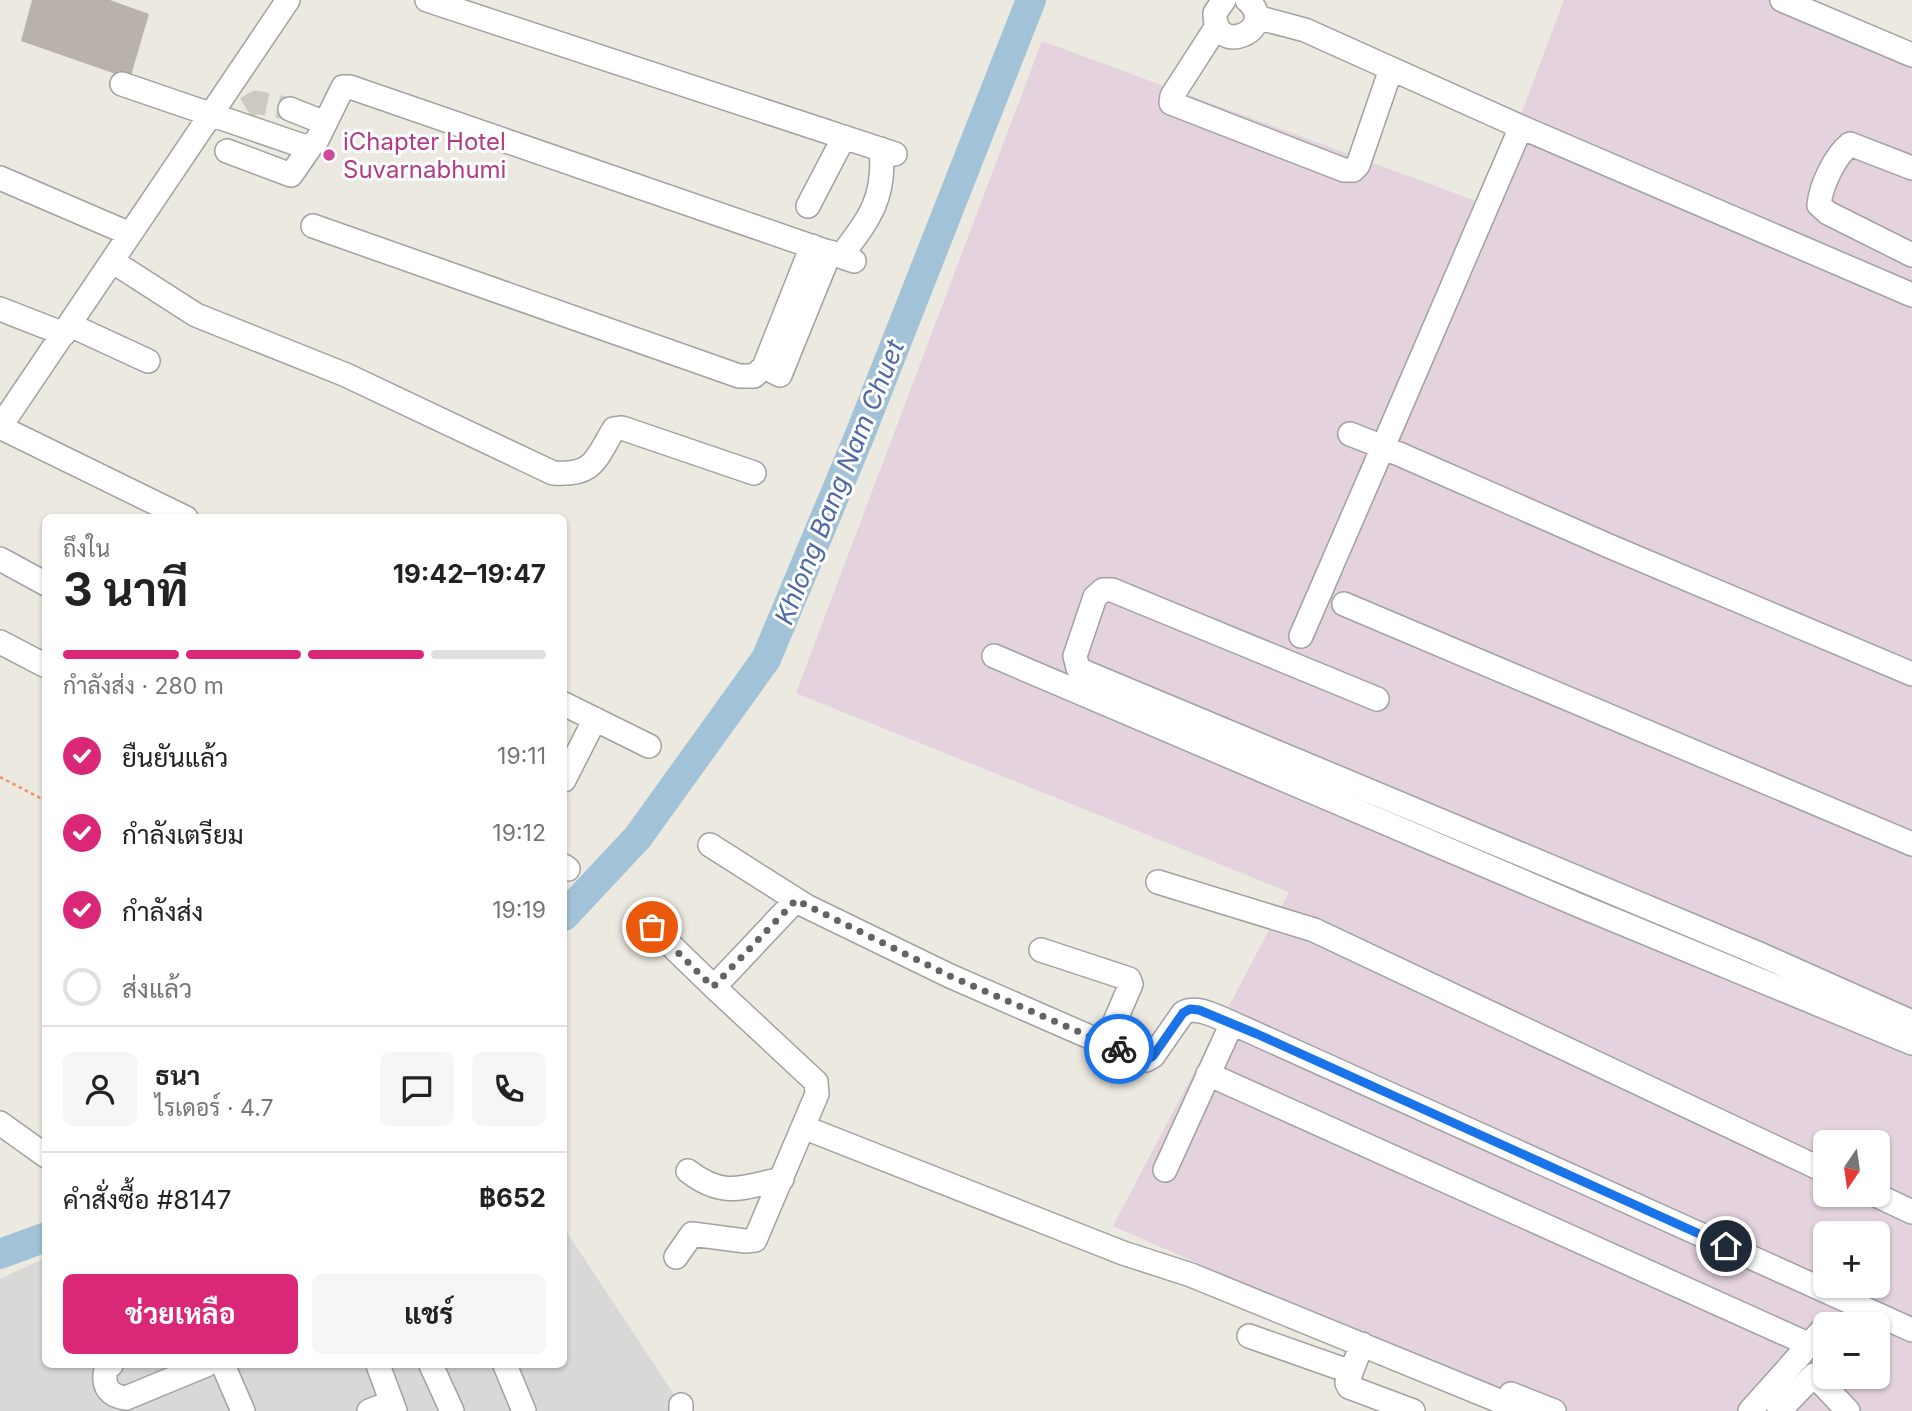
<!DOCTYPE html>
<html lang="th">
<meta charset="utf-8">
<style>
body{margin:0;font-family:Inter,Sarabun,sans-serif;background:#f6f6f6;color:#222;height:100vh;display:flex;flex-direction:column;font-size:26px;white-space:nowrap}
*{box-sizing:border-box;margin:0}
p{font-size:23px;color:#767676}
.icon{flex:none;width:38px;height:38px;fill:none;stroke:currentColor;stroke-width:2;stroke-linecap:round;stroke-linejoin:round}
.map{position:relative;flex:1;overflow:hidden}
.drawer{position:absolute;left:42px;top:514px;width:525px;height:854px;display:flex;flex-direction:column;background:#fff;border-radius:10px;box-shadow:0 2px 5px #0004}
.drawer>*{flex:none}
.needle{width:46px;rotate:193deg}
.buttons{position:absolute;left:1813px;top:1130px;display:grid;gap:14px}
.buttons a{display:grid;place-items:center;width:77px;height:77px;border-radius:10px;background:#fff;box-shadow:0 2px 5px #0004;font-size:35px}
.pin{position:absolute;display:grid;place-items:center;width:60px;height:60px;color:#fff;margin:-30px;border:4px solid #fff;border-radius:50%;box-shadow:0 2px 7px #0007}
.courier{position:absolute;display:grid;place-items:center;width:70px;height:70px;margin:-35px;border:5px solid #1a73e8;border-radius:50%;background:#fff;color:#222;box-shadow:0 2px 9px #0007}
.headline em{font-style:normal;font-weight:700}
.headline div{display:flex;flex-direction:column-reverse}
.headline{display:flex;align-items:center;justify-content:space-between;height:119px;padding:0 21px}
h1{font-size:46px;font-weight:700;line-height:52px}
.bar{display:grid;grid-template-columns:repeat(4,1fr);gap:10px 7px;align-content:center;height:84px;padding:0 21px}
.bar i{height:9px;border-radius:5px;background:#e0e0e0}
.bar .current{background:#db2777}
.bar p{grid-column:span 4}
.line{display:flex;align-items:center;gap:18px;padding:0 21px;border-top:2px solid #e0e0e0}
.line div{flex:1}
.round{display:grid;place-items:center;flex:none;width:74px;height:74px;border-radius:10px;background:#f6f6f6}
ol{padding:0 21px;list-style:none}
li{display:flex;align-items:center;gap:21px;height:77px}
li p{margin-inline-start:auto}
li .icon{padding:7px;border-radius:50%;background:#db2777;color:#fff;stroke-width:4}
li:last-child{color:#767676}
li i{width:38px;height:38px;border:4px solid #e0e0e0;border-radius:50%}
.button{display:flex;gap:14px;margin-top:auto;padding:14px 21px}
.button a{flex:1;height:80px;border-radius:10px;background:#db2777;color:#fff;font-size:28px;font-weight:700;line-height:80px;text-align:center}
.button a+a{background:#f6f6f6;color:#222}
.map>svg:first-child{display:block}
.residential{fill:#d8d8d7}
.industrial{fill:#e4d2de;fill-rule:evenodd}
.lines{fill:none;stroke-linecap:round;stroke-linejoin:round}
.river{stroke:#a2c2d7;stroke-width:30}
.building{fill:#b8b2aa}
.minor-tunnel{stroke:#cccbc2;stroke-width:23;stroke-dasharray:23 11;stroke-linecap:butt}
.minor-casing{stroke:#a1a1a1;stroke-width:26}
.path{stroke:#f1916c;stroke-width:2.5;stroke-dasharray:3.5 3.5;stroke-linecap:butt}
.minor{stroke:#fff;stroke-width:23}
.done{stroke:#64635f;stroke-width:7;stroke-dasharray:0 12.6}
.route{stroke:#1a73e8;stroke-width:9}
.hotel-dot{fill:#d1479c;stroke:#fff;stroke-width:2.5}
.labels{text-anchor:middle;dominant-baseline:central;stroke-width:6;stroke-linejoin:round;paint-order:stroke}
.hotel-label{font-size:24px;fill:#b23c85;stroke:#fff;text-anchor:start}
.water-label{font-size:26px;font-style:italic;fill:#4e69a3;stroke:#fff}
</style>
<div class="map">
<svg width="1912" height="1411" viewBox="0 0 1912 1411">
<rect width="100%" height="100%" fill="#eceae0"/>
<!-- residential -->
<path class="residential" d="M564,1228L681,1405L677,1411H0V1279L45,1258L46,1365H564Z"/>
<!-- industrial -->
<path class="industrial" d="M1564,0H1789L1912,53V1411H1533L1113,1226L1289,892L796,693L1042,41L1487,205ZM1825,1143H1878V1195H1825ZM1825,1234H1878V1286H1825ZM1825,1325H1878V1377H1825Z"/>
<g class="lines">
<!-- river -->
<path class="river" d="M564,916L638,837L766,659L859,437L1031,0
M0,1254L46,1237"/>
</g>
<!-- building -->
<path class="building" d="M32,0H110L149,14L130,79L21,41Z"/>
<g class="lines">
<!-- minor-tunnel -->
<path class="minor-tunnel" d="M246,108L256,102L290,109"/>
<!-- minor casing -->
<g class="minor-casing">
<path id="minor" d="M427,0L895,154
M1224,0L1215,13C1214,59 1281,29 1247,0
M1782,0L1912,55
M1256,17L1305,30L1521,127L1912,295
M1217,26L1172,96L1171,103L1344,170H1353L1358,165L1391,69
M122,84L306,147L316,142L343,87H350L854,261
M290,109L325,123
M1521,127L1383,447L1609,546L1912,674
M227,151L291,175L311,146
M1912,168L1850,144C1835,156 1821,185 1819,205L1828,213L1912,255
M0,178L130,234
M808,206L844,137
M313,226L739,376H754L764,367L812,246
M841,256C869,219 886,198 881,149
M112,261L196,315L346,375L553,473C594,476 595,460 614,429L622,428L754,473
M0,309L64,334
M70,325L148,361
M764,367L780,375L830,252
M0,427L288,0
M0,427L186,518
M0,559L46,584
M1344,604L1912,844
M1301,636L1383,447L1350,434
M0,642L46,666
M994,656L1578,905L1912,1043
M1377,699L1112,590H1103L1095,597L1075,656L1078,668L1085,672L1757,953L1912,1022
M564,704L649,746
M564,780L595,719
M710,845L806,906L950,976L1138,1058L1146,1060L1153,1056L1183,1013C1197,1005 1217,1017 1232,1023L1912,1330
M564,866L568,869
M1158,882L1314,930L1825,1171
M652,927L714,987
M1041,950L1129,979L1131,984L1106,1042
M1208,1074L1808,1344
M0,1123L46,1156
M803,1127L1123,1253L1191,1275L1524,1411
M1165,1170L1232,1023
M688,1171C724,1199 743,1187 782,1179
M1876,1195L1912,1212
M676,1257L692,1234L745,1241L755,1240L817,1094L816,1082L714,987L796,900
M1249,1336L1351,1372
M1362,1344L1347,1383L1349,1387L1413,1411
M111,1365L106,1369C102,1386 109,1396 126,1398L206,1365
M223,1365L243,1411
M378,1365L395,1411
M431,1365L452,1411
M505,1365L524,1411
M1511,1394L1554,1411
M369,1411L392,1402
M681,1411V1405
M1750,1411L1825,1327
M1779,1411L1814,1375L1848,1411"/>
</g>
<!-- path -->
<path class="path" d="M0,777L46,801"/>
<!-- minor -->
<use href="#minor" class="minor"/>
</g>
<g class="lines">
<!-- done -->
<path class="done" d="M652,927L713,987L796,900L950,976L1119,1049"/>
<!-- route -->
<path class="route" d="M1119,1049L1146,1060L1153,1056L1183,1013L1190,1009L1199,1010L1257,1034L1726,1246"/>
</g>
<!-- markers -->
<circle class="hotel-dot" cx="329" cy="155" r="7"/>
<g class="labels">
<!-- hotel labels -->
<g class="hotel-label">
<text x="343" y="141">iChapter Hotel<tspan x="343" dy="28">Suvarnabhumi</tspan></text>
</g>
<!-- water labels -->
<g class="water-label">
<text transform="translate(839 482) rotate(-68)">Khlong Bang Nam Chuet</text>
</g>
</g>
</svg>
<div class="buttons">
<a><svg class="needle" viewBox="-14 -14 28 28"><path d="M0-13l5 13h-10z" fill="#e53935"/><path d="M0 13l5-13h-10z" fill="#767676"/></svg></a>
<a>+</a>
<a>−</a>
</div>
<div class="pin" style="left:652px;top:927px;background:#ea580c"><svg class="icon" aria-label="bag" viewBox="0 0 24 24"><path d="M5 8h14l-1 12H6zM9 8a3 3 0 0 1 6 0"/></svg></div>
<div class="pin" style="left:1726px;top:1246px;background:#1f2937"><svg class="icon" aria-label="home" viewBox="0 0 24 24"><path d="M3 11l9-7 9 7M6 9v11h12V9"/></svg></div>
<div class="courier" style="left:1119px;top:1049px"><svg class="icon" aria-label="bike" viewBox="0 0 24 24"><circle cx="6" cy="16" r="4"/><circle cx="18" cy="16" r="4"/><path d="M6 16l4-8h5l3 8M10 8l3 8H6M13 5h3"/></svg></div>
<section class="drawer">
<div class="headline"><div><h1>3 นาที</h1><p>ถึงใน</p></div><em>19:42–19:47</em></div>
<div class="bar"><i class="current"></i><i class="current"></i><i class="current"></i><i></i><p>กำลังส่ง · 280 m</p></div>
<ol>
<li><svg class="icon" aria-label="check" viewBox="0 0 24 24"><path d="M5 12l5 5 9-10"/></svg>ยืนยันแล้ว<p>19:11</p></li>
<li><svg class="icon" aria-label="check" viewBox="0 0 24 24"><path d="M5 12l5 5 9-10"/></svg>กำลังเตรียม<p>19:12</p></li>
<li><svg class="icon" aria-label="check" viewBox="0 0 24 24"><path d="M5 12l5 5 9-10"/></svg>กำลังส่ง<p>19:19</p></li>
<li><i></i>ส่งแล้ว</li>
</ol>
<div class="line" style="height:126px"><a class="round"><svg class="icon" aria-label="person" viewBox="0 0 24 24"><circle cx="12" cy="8" r="4"/><path d="M4 21q1-7 8-7t8 7"/></svg></a><div><b>ธนา</b><p>ไรเดอร์ · 4.7</p></div><a class="round"><svg class="icon" aria-label="chat" viewBox="0 0 24 24"><path d="M4 5h16v11H9l-5 4z"/></svg></a><a class="round"><svg class="icon" aria-label="phone" viewBox="0 0 24 24"><path d="M5 4h4l2 5-3 2q2 4 5 5l2-3 5 2v4C11 20 4 13 5 4z"/></svg></a></div>
<div class="line" style="height:91px"><div>คำสั่งซื้อ #8147</div><b>฿652</b></div>
<div class="button"><a>ช่วยเหลือ</a><a>แชร์</a></div>
</section>
</div>
